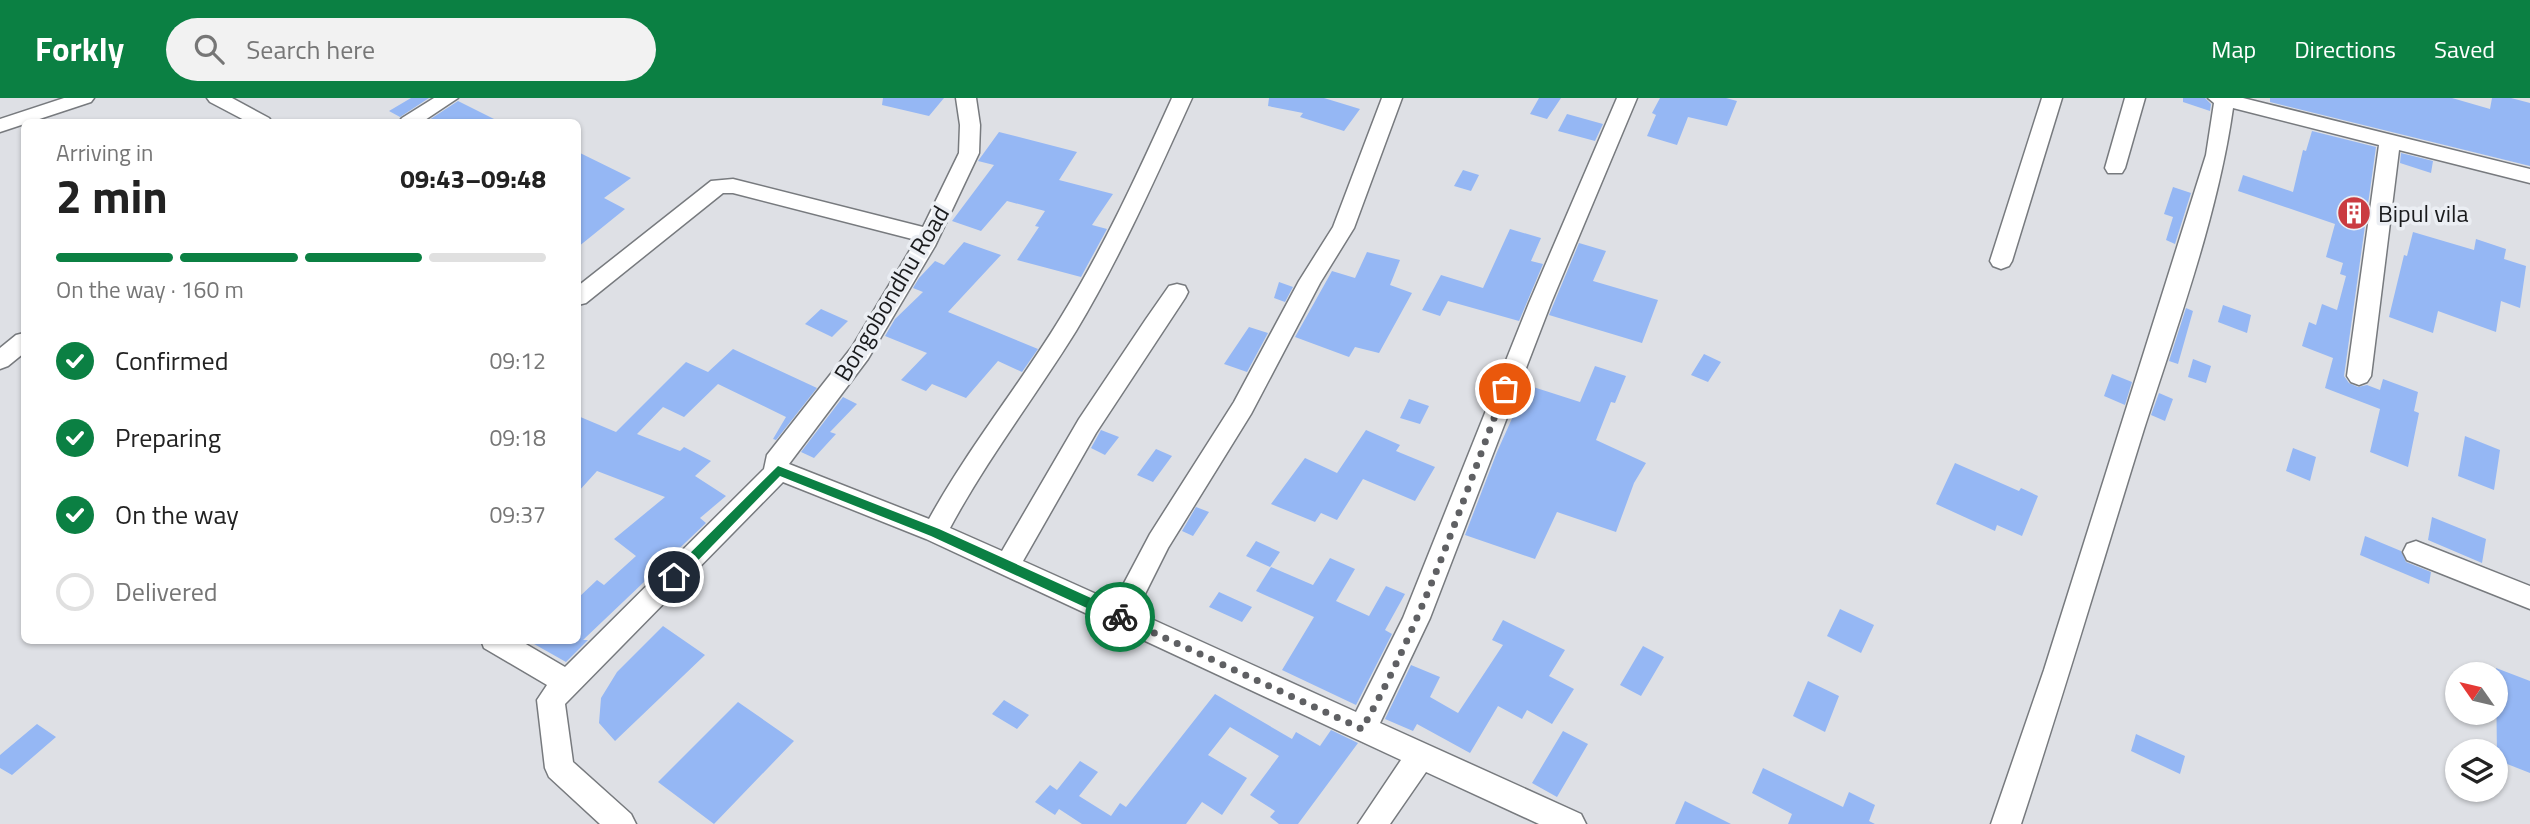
<!DOCTYPE html>
<meta charset="utf-8">
<style>
body{margin:0;font-family:"Titillium Web",sans-serif;background:#f2f2f2;color:#222;height:100vh;display:flex;flex-direction:column;font-size:26px;white-space:nowrap}
*{box-sizing:border-box;margin:0}
p{font-size:23px;color:#767676}
.icon{flex:none;width:38px;height:38px;fill:none;stroke:currentColor;stroke-width:2;stroke-linecap:round;stroke-linejoin:round}
.map{position:relative;flex:1;overflow:hidden}
.panel{position:absolute;left:21px;top:21px;width:560px;height:525px;display:flex;flex-direction:column;background:#fff;border-radius:10px;box-shadow:0 2px 5px #0004}
.panel>*{flex:none}
.needle{width:46px;rotate:304deg}
.controls{position:absolute;left:2445px;top:564px;display:grid;gap:14px}
.controls a{display:grid;place-items:center;width:63px;height:63px;border-radius:50%;background:#fff;box-shadow:0 2px 5px #0004;font-size:35px}
.pin{position:absolute;display:grid;place-items:center;width:60px;height:60px;color:#fff;margin:-30px;border:4px solid #fff;border-radius:50%;box-shadow:0 2px 7px #0007}
.courier{position:absolute;display:grid;place-items:center;width:70px;height:70px;margin:-35px;border:5px solid #0b8043;border-radius:50%;background:#fff;color:#222;box-shadow:0 2px 9px #0007}
.head em{font-style:normal;font-weight:700}
.head div{display:flex;flex-direction:column-reverse}
.head{display:flex;align-items:center;justify-content:space-between;height:119px;padding:0 35px}
h1{font-size:46px;font-weight:700;line-height:52px}
.bar{display:grid;grid-template-columns:repeat(4,1fr);gap:10px 7px;align-content:center;height:84px;padding:0 35px}
.bar i{height:9px;border-radius:5px;background:#e0e0e0}
.bar .on{background:#0b8043}
.bar p{grid-column:span 4}
ol{padding:0 35px;list-style:none}
li{display:flex;align-items:center;gap:21px;height:77px}
li p{margin-inline-start:auto}
li .icon{padding:7px;border-radius:50%;background:#0b8043;color:#fff;stroke-width:4}
li:last-child{color:#767676}
li i{width:38px;height:38px;border:4px solid #e0e0e0;border-radius:50%}
header{display:flex;align-items:center;gap:42px;box-sizing:border-box;height:98px;padding:0 35px;background:#0b8043;color:#fff}
header strong{font-size:33px}
nav{display:flex;gap:38px;margin-inline-start:auto;font-size:24px}
.search{width:490px;height:63px;background:#f2f2f2;display:flex;align-items:center;gap:18px;box-sizing:border-box;padding:0 24px;border-radius:38px;color:#767676;font-size:26px}
.map>svg:first-child{display:block}
.building{fill:#95b7f4}
.lines{fill:none;stroke-linecap:round;stroke-linejoin:round}
.minor-casing{stroke:#777a7e;stroke-width:3}
.minor{fill:#fff;fill-rule:evenodd}
.route{fill:#0b8043}
.done{stroke:#5f6063;stroke-width:7;stroke-dasharray:0 12.6}
.labels{text-anchor:middle;dominant-baseline:central;stroke-width:7;stroke-linejoin:round;paint-order:stroke}
.poi-label{font-size:24px;fill:#1a1b1d;stroke:#ebeef3;text-anchor:start}
.street-label{font-size:24px;fill:#1a1b1d;stroke:#ebeef3}
</style>
<header>
<strong>Forkly</strong>
<div class="search"><svg class="icon" aria-label="search" viewBox="0 0 24 24"><circle cx="10" cy="10" r="6"/><path d="M15 15l6 6"/></svg>Search here</div>
<nav><a>Map</a><a>Directions</a><a>Saved</a></nav>
</header>
<div class="map">
<svg width="2530" height="726" viewBox="0 0 2530 726">
<rect width="100%" height="100%" fill="#dee0e5"/>
<!-- building -->
<path class="building" d="M411,0H429L400,19L389,13Z
M883,0H944L929,18L882,7Z
M1269,0H1324L1360,11L1344,33L1300,19L1303,15L1268,8Z
M1539,0H1561L1547,21L1530,16Z
M1660,0H1726L1737,3L1727,28L1688,19L1677,47L1647,38L1656,17L1652,15Z
M2183,0H2205L2211,6L2210,13L2183,4Z
M2270,0H2452L2490,11L2492,0H2511L2530,5V68L2270,4Z
M458,3L500,24H426Z
M1567,16L1603,26L1595,43L1558,33Z
M2312,33L2376,49L2344,278L2349,285L2358,289L2367,287L2380,292L2383,281L2418,294L2414,313L2419,315L2408,369L2370,354L2380,311L2325,290L2333,260L2302,248L2309,224L2316,227L2322,206L2337,212L2346,178L2340,176L2343,165L2326,159L2335,126L2238,93L2243,77L2293,94L2303,52L2306,53Z
M999,34L1077,54L1059,82L1113,96L1092,127L1107,131L1081,179L1017,162L1039,129L1035,128L1045,113L1007,103L981,133L952,123L994,67L978,63Z
M578,54L631,80L604,100L625,111L578,149Z
M2401,55L2433,63L2431,75L2400,65Z
M1463,72L1479,77L1471,93L1454,88Z
M2173,89L2191,95L2175,146L2166,142L2173,119L2164,116Z
M1510,131L1541,140L1531,163L1543,166L1519,223L1448,203L1440,218L1422,212L1441,177L1483,190Z
M2413,134L2474,152L2476,141L2506,151L2504,161L2526,168L2520,210L2501,203L2496,234L2438,213L2433,235L2389,219L2404,157L2407,158Z
M964,144L1001,157L948,214L1038,251L1022,274L998,263L966,300L932,286L926,293L901,282L927,255L885,238L895,221L923,194L913,190L919,180L935,163L944,167Z
M1579,145L1606,153L1593,183L1658,202L1642,245L1549,217Z
M1367,154L1400,162L1390,187L1412,195L1379,255L1355,249L1349,259L1295,239L1332,173L1355,180Z
M1279,184L1293,189L1285,204L1274,200Z
M2223,207L2251,217L2247,235L2218,224Z
M2186,210L2193,213L2178,266L2169,263Z
M821,211L848,223L832,239L805,226Z
M1249,229L1268,235L1247,274L1224,266Z
M733,251L817,290L776,342L773,341L786,319L718,286L684,319L663,309L637,336L680,353L684,349L711,363L695,378L726,398L700,420L706,425L583,542H588L566,564L527,542H578V500L597,482L604,487L636,458L614,441L665,399L597,373L578,394V318L616,334L686,264L708,274Z
M1704,256L1721,264L1708,284L1691,277Z
M2193,261L2211,268L2206,285L2188,279Z
M1595,268L1626,278L1615,305L1611,304L1596,342L1646,365L1634,385L1616,434L1557,414L1535,461L1465,437L1497,354L1527,287L1580,304Z
M2112,276L2132,284L2125,307L2104,298Z
M2159,295L2173,301L2165,323L2151,317Z
M843,299L857,306L830,334L836,336L814,360L801,354Z
M1409,301L1429,308L1420,326L1400,320Z
M1101,332L1119,339L1105,357L1091,350Z
M1366,332L1400,347L1396,353L1435,369L1415,403L1363,381L1337,422L1321,415L1315,424L1271,406L1305,360L1337,375Z
M2465,338L2500,352L2494,392L2458,378Z
M2293,350L2316,359L2310,383L2286,373Z
M1156,351L1172,358L1153,384L1137,377Z
M1955,365L2019,393L2021,390L2038,398L2022,438L1997,427L1995,433L1936,406Z
M1196,409L1209,414L1193,438L1182,433Z
M2432,419L2486,441L2482,465L2428,442Z
M2365,438L2401,453L2406,464L2431,474L2429,486L2360,457Z
M1256,443L1280,454L1270,469L1246,458Z
M1330,460L1355,471L1336,503L1369,518L1386,488L1405,496L1385,532L1392,536L1356,607L1282,572L1314,519L1256,493L1271,469L1313,487Z
M1219,494L1252,509L1242,524L1209,509Z
M1840,511L1874,527L1861,555L1827,538Z
M1503,522L1565,552L1549,578L1574,591L1552,626L1527,612L1522,621L1498,608L1470,655L1417,626L1413,633L1385,621L1411,567L1440,579L1430,599L1458,615L1503,547L1492,542Z
M663,528L705,557L615,643L599,625L601,600L617,574Z
M1643,548L1664,559L1641,598L1620,587Z
M2496,570L2530,583V675L2497,662Z
M1808,583L1839,598L1825,634L1793,618Z
M1215,596L1292,641L1296,634L1320,648L1331,632L1358,645L1298,726H1279L1270,719L1275,713L1250,697L1279,658L1230,629L1208,657L1247,680L1222,717L1202,704L1186,726H1082L1059,711L1055,717L1035,704L1050,687L1057,692L1080,663L1098,674L1079,698L1111,718L1120,705L1126,709Z
M1004,602L1029,617L1017,631L992,616Z
M738,604L794,643L714,726L658,684Z
M37,626L56,639L12,677L0,670V657Z
M1563,633L1588,646L1557,699L1532,685Z
M2136,636L2185,658L2180,676L2131,653Z
M1763,670L1843,709L1849,694L1875,707L1869,723L1875,726H1788L1792,716L1752,695Z
M1685,703L1731,726H1675Z"/>
<g class="lines">
<!-- minor casing -->
<g class="minor-casing">
<path id="minor" d="M64,0H94L91,4L0,34V21Z
M207,0H232L269,20L272,24H248L210,4Z
M434,0H458L422,24H399L402,20Z
M956,0H976L980,27L979,55L935,148L868,261L789,366L929,421C968,350 1019,288 1061,219C1104,149 1138,75 1172,0H1192C1156,79 1121,158 1076,233C1035,299 987,361 950,430L1002,453L1079,321L1146,221L1169,188L1177,186L1185,188L1188,194L1185,200L1096,335L1023,463L1114,504L1150,436L1234,304L1299,183L1333,129L1382,0H1402L1354,130L1320,185L1251,316L1168,450L1136,514L1356,614L1403,520L1529,205L1617,0H1637L1551,205L1430,520L1380,625L1581,716L1586,726H1539L1426,674L1390,726H1358L1401,662L926,441L783,384L565,606L573,664L631,716L636,726H600L549,679L545,670L537,602L547,587L484,550L481,542H519L565,569L764,371L767,357L852,249L916,142L733,95H723L586,205L578,207V188L711,83L733,81L923,129L959,55L960,27Z
M2042,0H2062L2012,163L2009,168L2001,171L1993,168L1990,163Z
M2125,0H2145L2125,70L2122,75H2108L2105,70Z
M2208,0H2243L2530,71V85L2399,52L2371,278L2367,284L2359,287L2351,284L2347,278L2379,47L2233,10C2218,117 2177,228 2144,331C2103,463 2064,595 2021,726H1991L2044,572L2206,57L2214,5Z
M24,235V255L8,268L0,271V250L16,237Z
M2416,443L2530,488V511L2407,462L2403,454L2407,446Z"/>
</g>
<!-- minor -->
<use href="#minor" class="minor"/>
</g>
<!-- route -->
<path class="route" d="M778,368L939,431L1124,515L1126,519L1120,524L1115,523L931,438L780,378L678,483H670V475Z"/>
<g class="lines">
<!-- done -->
<path class="done" d="M1120,519L1362,631C1423,524 1461,407 1505,291"/>
</g>
<!-- icons -->
<defs>
<g id="building-disc" transform="scale(1.75)"><circle r="9.5" fill="#ca3b41" stroke="#ebeef3"/><path d="M-4-6H4V6H1V3H-1V6H-4ZM-2.5-4.3h1.7v1.8h-1.7ZM.8-4.3h1.7v1.8H.8ZM-2.5-1h1.7V.8h-1.7ZM.8-1h1.7V.8H.8Z" fill="#fff"/></g>
</defs>
<g fill-rule="evenodd">
<use href="#building-disc" x="2354" y="115"/>
</g>
<g class="labels">
<!-- poi labels -->
<g class="poi-label">
<text x="2378" y="115">Bipul vila</text>
</g>
<!-- street labels -->
<g class="street-label">
<text transform="translate(891 195) rotate(-59)">Bongobondhu Road</text>
</g>
</g>
</svg>
<div class="controls">
<a><svg class="needle" viewBox="-14 -14 28 28"><path d="M0-13l5 13h-10z" fill="#e53935"/><path d="M0 13l5-13h-10z" fill="#767676"/></svg></a>
<a><svg class="icon" aria-label="layers" viewBox="0 0 24 24"><path d="M12 4l9 5-9 5-9-5zM3 14l9 5 9-5"/></svg></a>
</div>
<div class="pin" style="left:1505px;top:291px;background:#ea580c"><svg class="icon" aria-label="bag" viewBox="0 0 24 24"><path d="M5 8h14l-1 12H6zM9 8a3 3 0 0 1 6 0"/></svg></div>
<div class="pin" style="left:674px;top:479px;background:#1f2937"><svg class="icon" aria-label="home" viewBox="0 0 24 24"><path d="M3 11l9-7 9 7M6 9v11h12V9"/></svg></div>
<div class="courier" style="left:1120px;top:519px"><svg class="icon" aria-label="bike" viewBox="0 0 24 24"><circle cx="6" cy="16" r="4"/><circle cx="18" cy="16" r="4"/><path d="M6 16l4-8h5l3 8M10 8l3 8H6M13 5h3"/></svg></div>
<section class="panel">
<div class="head"><div><h1>2 min</h1><p>Arriving in</p></div><em>09:43–09:48</em></div>
<div class="bar"><i class="on"></i><i class="on"></i><i class="on"></i><i></i><p>On the way · 160 m</p></div>
<ol>
<li><svg class="icon" aria-label="check" viewBox="0 0 24 24"><path d="M5 12l5 5 9-10"/></svg>Confirmed<p>09:12</p></li>
<li><svg class="icon" aria-label="check" viewBox="0 0 24 24"><path d="M5 12l5 5 9-10"/></svg>Preparing<p>09:18</p></li>
<li><svg class="icon" aria-label="check" viewBox="0 0 24 24"><path d="M5 12l5 5 9-10"/></svg>On the way<p>09:37</p></li>
<li><i></i>Delivered</li>
</ol>
</section>
</div>
